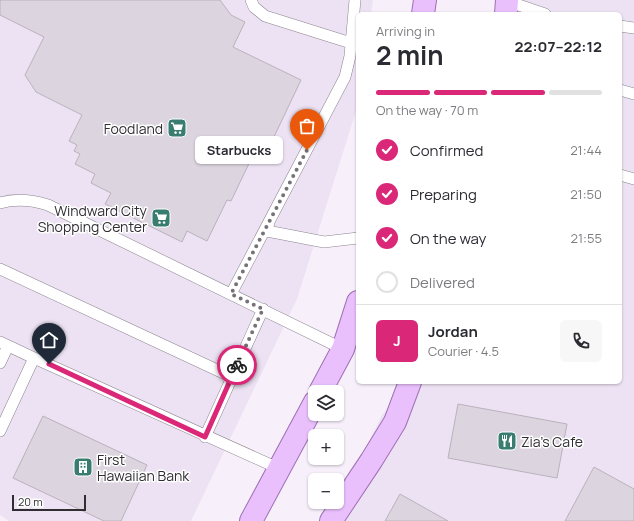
<!DOCTYPE html>
<meta charset="utf-8">
<style>
body{margin:0;font-family:Manrope,sans-serif;background:#f7f7f7;color:#2b2b33;height:100vh;display:flex;flex-direction:column;font-size:15px;white-space:nowrap}
*{box-sizing:border-box;margin:0}
p{font-size:13px;color:#7c7c81}
.icon{flex:none;width:22px;height:22px;fill:none;stroke:currentColor;stroke-width:2;stroke-linecap:round;stroke-linejoin:round}
.map{position:relative;flex:1;overflow:hidden}
.details{position:absolute;left:356px;top:12px;width:266px;height:372px;display:flex;flex-direction:column;background:#fff;border-radius:6px;box-shadow:0 1px 3px #0004}
.details>*{flex:none}
.controls{position:absolute;left:308px;top:385px;display:grid;gap:8px}
.controls a{display:grid;place-items:center;width:36px;height:36px;border-radius:6px;background:#fff;box-shadow:0 1px 3px #0004;font-size:20px}
.scale{position:absolute;left:12px;bottom:10px;width:74px;box-sizing:border-box;padding-left:4px;border:2px solid #312e32;border-top:0;font-size:11px;line-height:14px;white-space:nowrap;color:#312e32;-webkit-text-stroke:3px #fff;paint-order:stroke}
.pin{position:absolute;display:grid;place-items:center;width:34px;height:34px;color:#fff;margin:-41px -17px;border-radius:50% 50% 50% 0;rotate:-45deg;box-shadow:0 0 4px #0007}
.pin .icon{rotate:45deg}
.courier{position:absolute;display:grid;place-items:center;width:40px;height:40px;margin:-20px;border:3px solid #db2777;border-radius:50%;background:#fff;color:#222;box-shadow:0 1px 5px #0007}
.bubble{position:absolute;height:28px;border-radius:6px;background:#fff;box-shadow:0 1px 3px #0004;font-size:13px;font-weight:700;line-height:28px;text-align:center}
.headline em{font-style:normal;font-weight:700}
.headline div{display:flex;flex-direction:column-reverse}
.headline{display:flex;align-items:center;justify-content:space-between;height:68px;padding:0 20px}
h1{font-size:26px;font-weight:700;line-height:30px}
.bar{display:grid;grid-template-columns:repeat(4,1fr);gap:6px 4px;align-content:center;height:48px;padding:0 20px}
.bar i{height:5px;border-radius:3px;background:#e1e1e2}
.bar .on{background:#db2777}
.bar p{grid-column:span 4}
.line{display:flex;align-items:center;gap:10px;padding:0 20px;border-top:1px solid #e1e1e2}
.line div{flex:1}
.round{display:grid;place-items:center;flex:none;width:42px;height:42px;border-radius:6px;background:#f7f7f7}
ol{padding:0 20px;list-style:none}
li{display:flex;align-items:center;gap:12px;height:44px}
li p{margin-inline-start:auto}
li .icon{padding:4px;border-radius:50%;background:#db2777;color:#fff;stroke-width:4}
li:last-child{color:#7c7c81}
li i{width:22px;height:22px;border:2px solid #e1e1e2;border-radius:50%}
.map>svg:first-child{display:block}
.built{fill:#ede2f3}
.building{fill:#dcd5e0;stroke:#b9b2bc}
.lines{fill:none;stroke-linecap:round;stroke-linejoin:round}
.service-casing{stroke:#8c858f;stroke-width:12}
.primary-casing{stroke:#9f70b4;stroke-width:24}
.service{stroke:#fff;stroke-width:11}
.primary{stroke:#e9bffc;stroke-width:22}
.done{stroke:#767278;stroke-width:4;stroke-dasharray:0 7.2}
.route{stroke:#db2777;stroke-width:5}
.labels{text-anchor:middle;dominant-baseline:central;stroke-width:3;stroke-linejoin:round;paint-order:stroke}
.poi-label{font-size:14px;fill:#312e32;stroke:#fff;text-anchor:end}
</style>
<div class="map">
<svg width="634" height="521" viewBox="0 0 634 521">
<rect width="100%" height="100%" fill="#f7f0fb"/>
<!-- built -->
<path class="built" d="M0,0H373L371,14H358L357,108L297,299L191,521H9L0,515Z
M516,0H634V521H330L382,415L395,400L405,382H620V14H515Z"/>
<!-- building -->
<path class="building" d="M0,0H220L231,15L245,22L233,47L301,80L264,158L254,153L231,201L227,200L207,241L187,231L182,242L105,204L111,193L91,183L95,174L75,164L80,154L74,151L77,145L69,141L82,115L36,92L25,75L44,37L0,15Z
M458,404L567,424L557,478L448,458Z
M43,416L147,465L121,521H104L13,478Z
M594,467L634,489V521H565Z
M400,494L448,521H385Z"/>
<g class="lines">
<!-- service casing -->
<g class="service-casing">
<path id="service" d="M251,0L254,7L265,16L351,43
M507,1L545,14
M620,26L634,28
M620,90L634,94
M620,175L634,179
M0,203C17,198 32,200 48,205L343,349
M269,222L267,231L324,242L358,238
M0,269L232,377
M231,294L345,77L350,56L355,0
M0,342L34,358
M0,363L8,346
M0,431L34,358L280,469
M205,437L263,309"/>
</g>
<!-- primary casing -->
<g class="primary-casing">
<path id="primary" d="M423,14L425,0
M506,14L507,0
M320,392L343,349L358,302
M251,521L315,402
M331,521L371,461L395,422L410,382"/>
</g>
<!-- service -->
<use href="#service" class="service"/>
<!-- primary -->
<use href="#primary" class="primary"/>
</g>
<g class="lines">
<!-- done -->
<path class="done" d="M237,365L263,309L231,294L307,150"/>
<!-- route -->
<path class="route" d="M49,364L205,437L237,365"/>
</g>
<!-- icons -->
<defs>
<g id="supermarket-square" transform="scale(1)"><rect x="-9" y="-9" width="18" height="18" rx="4" fill="#397d71" stroke="#fff"/><path d="M-6-5.5h2.5l.6 2H6L4.5 2H-2.5L-4.4-4H-6ZM-1.5 3.2a1.3 1.3 0 1 0 .1 0ZM3 3.2a1.3 1.3 0 1 0 .1 0Z" fill="#fff"/></g>
<g id="restaurant-square" transform="scale(1)"><rect x="-9" y="-9" width="18" height="18" rx="4" fill="#397d71" stroke="#fff"/><path d="M-5-6h1v4h1v-4h1v4h1v-4h1v5L-1.5 .5V6h-2V.5L-5-1ZM5-6V6H3V1.5H1.5Q1.5-4 5-6Z" fill="#fff"/></g>
<g id="building-square" transform="scale(1)"><rect x="-9" y="-9" width="18" height="18" rx="4" fill="#397d71" stroke="#fff"/><path d="M-4-6H4V6H1V3H-1V6H-4ZM-2.5-4.3h1.7v1.8h-1.7ZM.8-4.3h1.7v1.8H.8ZM-2.5-1h1.7V.8h-1.7ZM.8-1h1.7V.8H.8Z" fill="#fff"/></g>
</defs>
<g fill-rule="evenodd">
<use href="#supermarket-square" x="177" y="128"/>
<use href="#supermarket-square" x="161" y="218"/>
<use href="#restaurant-square" x="507" y="441"/>
<use href="#building-square" x="83" y="467"/>
</g>
<g class="labels">
<!-- poi labels -->
<g class="poi-label">
<text x="163" y="128">Foodland</text>
<text x="147" y="210">Windward City<tspan x="147" dy="16">Shopping Center</tspan></text>
<text x="521" y="441" text-anchor="start">Zia's Cafe</text>
<text x="97" y="459" text-anchor="start">First<tspan x="97" dy="16">Hawaiian Bank</tspan></text>
</g>
</g>
</svg>
<div class="controls">
<a><svg class="icon" aria-label="layers" viewBox="0 0 24 24"><path d="M12 4l9 5-9 5-9-5zM3 14l9 5 9-5"/></svg></a>
<a>+</a>
<a>−</a>
</div>
<div class="scale">20 m</div>
<div class="pin" style="left:307px;top:150px;background:#ea580c"><svg class="icon" aria-label="bag" viewBox="0 0 24 24"><path d="M5 8h14l-1 12H6zM9 8a3 3 0 0 1 6 0"/></svg></div>
<div class="pin" style="left:49px;top:364px;background:#1f2937"><svg class="icon" aria-label="home" viewBox="0 0 24 24"><path d="M3 11l9-7 9 7M6 9v11h12V9"/></svg></div>
<div class="courier" style="left:237px;top:365px"><svg class="icon" aria-label="bike" viewBox="0 0 24 24"><circle cx="6" cy="16" r="4"/><circle cx="18" cy="16" r="4"/><path d="M6 16l4-8h5l3 8M10 8l3 8H6M13 5h3"/></svg></div>
<div class="bubble" style="left:195px;top:136px;width:88px">Starbucks</div>
<section class="details">
<div class="headline"><div><h1>2 min</h1><p>Arriving in</p></div><em>22:07–22:12</em></div>
<div class="bar"><i class="on"></i><i class="on"></i><i class="on"></i><i></i><p>On the way · 70 m</p></div>
<ol>
<li><svg class="icon" aria-label="check" viewBox="0 0 24 24"><path d="M5 12l5 5 9-10"/></svg>Confirmed<p>21:44</p></li>
<li><svg class="icon" aria-label="check" viewBox="0 0 24 24"><path d="M5 12l5 5 9-10"/></svg>Preparing<p>21:50</p></li>
<li><svg class="icon" aria-label="check" viewBox="0 0 24 24"><path d="M5 12l5 5 9-10"/></svg>On the way<p>21:55</p></li>
<li><i></i>Delivered</li>
</ol>
<div class="line" style="height:72px"><b class="round" style="background:#db2777;color:#fff">J</b><div><b>Jordan</b><p>Courier · 4.5</p></div><a class="round"><svg class="icon" aria-label="phone" viewBox="0 0 24 24"><path d="M5 4h4l2 5-3 2q2 4 5 5l2-3 5 2v4C11 20 4 13 5 4z"/></svg></a></div>
</section>
</div>
